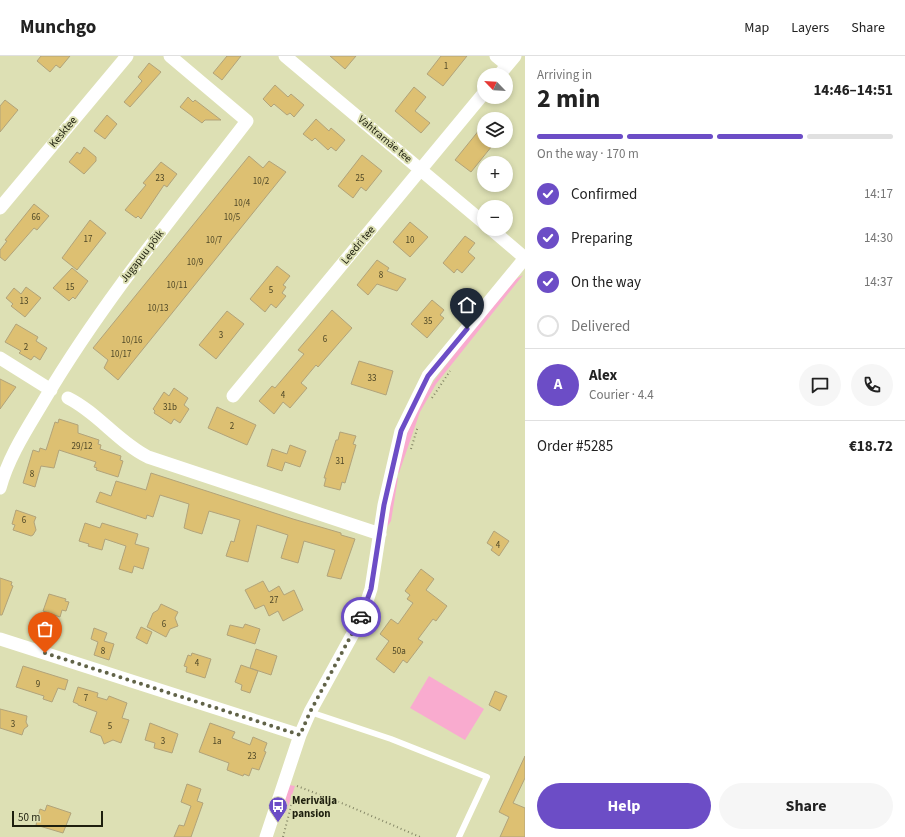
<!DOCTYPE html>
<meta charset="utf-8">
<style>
body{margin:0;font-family:"Source Sans 3",sans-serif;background:#f6f6f6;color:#222;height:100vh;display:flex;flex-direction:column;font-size:15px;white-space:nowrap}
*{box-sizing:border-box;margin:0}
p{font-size:13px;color:#767676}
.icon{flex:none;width:22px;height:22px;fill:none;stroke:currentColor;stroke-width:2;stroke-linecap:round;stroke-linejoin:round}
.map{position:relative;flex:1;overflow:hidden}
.drawer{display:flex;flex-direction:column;background:#fff;width:380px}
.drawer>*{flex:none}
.needle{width:26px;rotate:295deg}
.buttons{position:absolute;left:477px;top:12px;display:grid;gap:8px}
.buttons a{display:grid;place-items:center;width:36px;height:36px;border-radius:50%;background:#fff;box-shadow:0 2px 6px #0003;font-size:20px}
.scale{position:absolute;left:12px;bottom:10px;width:91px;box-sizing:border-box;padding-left:4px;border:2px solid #1e1f0e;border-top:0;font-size:11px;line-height:14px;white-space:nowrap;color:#1e1f0e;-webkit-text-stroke:3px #dde0b4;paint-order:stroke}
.pin{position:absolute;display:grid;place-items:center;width:34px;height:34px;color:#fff;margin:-41px -17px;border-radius:50% 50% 50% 0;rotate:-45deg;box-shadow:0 0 4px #0007}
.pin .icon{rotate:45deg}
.courier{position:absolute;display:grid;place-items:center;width:40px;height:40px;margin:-20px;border:3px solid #6c4dc6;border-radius:50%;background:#fff;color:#222;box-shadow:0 1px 5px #0007}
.head em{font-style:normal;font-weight:700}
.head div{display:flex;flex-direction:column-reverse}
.head{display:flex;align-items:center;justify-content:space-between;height:68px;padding:0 12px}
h1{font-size:26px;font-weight:700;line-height:30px}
.bar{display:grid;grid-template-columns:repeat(4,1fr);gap:6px 4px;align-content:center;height:48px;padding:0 12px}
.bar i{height:5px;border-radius:3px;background:#e0e0e0}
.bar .current{background:#6c4dc6}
.bar p{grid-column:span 4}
.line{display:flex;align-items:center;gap:10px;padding:0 12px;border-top:1px solid #e0e0e0}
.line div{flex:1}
.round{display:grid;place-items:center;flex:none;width:42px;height:42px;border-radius:21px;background:#f6f6f6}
ol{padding:0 12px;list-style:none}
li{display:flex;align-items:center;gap:12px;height:44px}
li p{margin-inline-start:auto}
li .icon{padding:4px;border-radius:50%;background:#6c4dc6;color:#fff;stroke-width:4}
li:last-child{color:#767676}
li i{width:22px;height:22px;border:2px solid #e0e0e0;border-radius:50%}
.cta{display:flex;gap:8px;margin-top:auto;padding:8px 12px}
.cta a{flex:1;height:46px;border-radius:24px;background:#6c4dc6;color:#fff;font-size:16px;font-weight:700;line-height:46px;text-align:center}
.cta a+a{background:#f6f6f6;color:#222}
header{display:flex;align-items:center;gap:24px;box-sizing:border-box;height:56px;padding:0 20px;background:#fff;border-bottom:1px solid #e0e0e0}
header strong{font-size:19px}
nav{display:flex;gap:22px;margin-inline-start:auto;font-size:14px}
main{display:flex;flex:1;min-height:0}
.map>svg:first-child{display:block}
.green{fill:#f9abcf}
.building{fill:#ddc072;stroke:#b1a37a}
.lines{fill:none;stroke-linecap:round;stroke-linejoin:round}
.path{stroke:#848666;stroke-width:2;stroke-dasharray:1 3;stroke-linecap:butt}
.service{stroke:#fff;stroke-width:6}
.minor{stroke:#fff;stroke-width:13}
.done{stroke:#616348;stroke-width:4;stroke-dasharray:0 7.2}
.route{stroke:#6c4dc6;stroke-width:5}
.labels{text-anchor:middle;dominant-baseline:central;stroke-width:4;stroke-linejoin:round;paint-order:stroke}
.number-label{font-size:9px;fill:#4e4727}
.street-label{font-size:11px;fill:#1e1f0e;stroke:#dde0b4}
.poi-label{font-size:11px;font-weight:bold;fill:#1e1f0e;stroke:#dde0b4;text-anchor:start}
</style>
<header>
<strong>Munchgo</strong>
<nav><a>Map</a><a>Layers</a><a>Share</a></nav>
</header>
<main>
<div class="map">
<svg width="525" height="781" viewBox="0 0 525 781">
<rect width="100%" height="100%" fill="#dde0b4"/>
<!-- green -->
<path class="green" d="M523,219L436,328L420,356L399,417L396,415L404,384L421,345L434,325L466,283L516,223Z
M398,422L391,465L387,471L394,423Z
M429,620L484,653L465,684L410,652Z
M289,729L295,730L286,757L281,756Z"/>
<!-- building -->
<path class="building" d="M41,0H70L60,12L56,9L50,16L37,5Z
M227,0H241L222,24L213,17Z
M330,0H356L345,13Z
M441,0H467L443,30L427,18Z
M149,7L161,16L130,51L124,46L142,25L138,21Z
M275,29L288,41L291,38L304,49L294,61L290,57L287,59L274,48L271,51L263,43Z
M414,31L426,41L415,55L430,67L421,77L395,55Z
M188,41L193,46L195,44L221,64H205L202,67L180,51Z
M5,44L18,54L0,76V50Z
M107,59L117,68L105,83L94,75Z
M316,63L329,75L331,72L345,84L336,95L331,91L328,94L315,82L312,85L303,78Z
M484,68V85H496L471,116L455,104Z
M84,91L96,101V105L84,118L69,106L77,96L80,98Z
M362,99L382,115L366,135L361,131L353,142L338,130Z
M249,100L263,112L269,105L286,116L118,324L104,312L108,304L93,292Z
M161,106L177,118L167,131L164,129L141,163L138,160L136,162L125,154L146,129L143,127Z
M34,148L49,160L37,174L34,172L5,205L0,201V194L7,185L5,184Z
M90,164L106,177L77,214L62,202Z
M410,166L428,181L410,201L393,186Z
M465,180L475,187L468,196L475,202L462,217L457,213L454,217L443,207Z
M377,204L389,212L387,215L406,223L397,235L377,228L368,239L357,229Z
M277,210L290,220L283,229L286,231L282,237L286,240L276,252L271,248L265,256L250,243Z
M72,212L88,225L75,243L73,241L69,245L53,232Z
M26,231L41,242L25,261L11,250L13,248L6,242L14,232L21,238Z
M432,244L444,254L440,259L444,262L427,282L411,268Z
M332,254L352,272L318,311L316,309L301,327L307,332L290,352L283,346L274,358L259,345L272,330L275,332L304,298L298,294Z
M227,255L244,268L216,303L199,289Z
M16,268L38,281L36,285L47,292L40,304L34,300L31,304L19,297L21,295L5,286Z
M359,305L393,315L386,339L351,328Z
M0,323L16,331L0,353Z
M174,332L188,342L184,349L189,353L180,367L174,363L171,368L154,357L155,355L153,353L164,336L169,340Z
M217,351L256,369L247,389L208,372Z
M59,363L78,369V377L99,384L98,388L101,389L100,393L121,400L120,404L123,405L118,421L96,414L97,412L94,411L96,406L59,394L54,412L41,410L35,431L23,427L33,394L39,396L40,392L46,394L55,366L58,367Z
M340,376L356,380L353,388L356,389L345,427L342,426L340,434L324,430L326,422H324L336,384H338Z
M290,389L306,395L300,411L285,406L282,415L267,410L272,393L287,398Z
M151,417L293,463L341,477V479L355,483L341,523L327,520L335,494L304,485L298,507L281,502L288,479L257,469L248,506L226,500L231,485L234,486L240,464L209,455L202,478L192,475L184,472L189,448L160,439L153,461L147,459L146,463L96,446L100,436L111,440L116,425L146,434Z
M16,454L36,461L34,466L36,474L33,479L31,480L13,474L15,469L12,468Z
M85,467L100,472L102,467L138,478L135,488L149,492L143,513L134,510L132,517L119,513L126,490L105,483L102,494L88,490L89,488L79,485Z
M494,475L509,485L499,500L491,494L493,491L487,487Z
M421,513L434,523L426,534L447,550L436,565L433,563L418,583L423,586L407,607L403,604L394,617L376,603L389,585L380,578L391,563L398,568L413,547L407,543L410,539L405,535Z
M0,522L12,526L11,529L13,530L2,559H0Z
M263,525L269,536L279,530L284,539L294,534L303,554L283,565L278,555L269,560L264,549L255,553L245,534Z
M49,538L66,543L65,545L69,546L66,555L62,554L60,561L43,555Z
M161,548L178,556L175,562L178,570L170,573L166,581L147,571L153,557L158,554Z
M245,568L260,573L255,588L227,579L230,569L243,572Z
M141,571L152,576L147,588L136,582Z
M94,572L107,577L104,585L114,588L109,604L94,599L98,586L91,583Z
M256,593L277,600L271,619L250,612Z
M192,597L211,603L205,622L186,616L187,611L184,610L188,599L191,600Z
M241,609L258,615L250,637L241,634L242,629L235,626Z
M23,610L68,624L65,634L58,632L52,646L43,643L44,640L16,631Z
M78,631L98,637L97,641L107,644L109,640L127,647L122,662L129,664L121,687L113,684L104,688L101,680L90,676L97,656L78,649V648L73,646Z
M495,635L507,640L500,655L489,649Z
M0,653L27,660L26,666L28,670L24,673L22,679L0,672Z
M150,667L178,678L172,697L154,692L155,687L145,684Z
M210,667L235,676L232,682L250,689L253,681L267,687L264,695L266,696L259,714L252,712L249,720L244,718L243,720L227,714L229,707L199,696Z
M525,700V722L513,747L525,752V781H500L509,761L499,756Z
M187,728L201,733L197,745L203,747L191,781H174L179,769L184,770L191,750L181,746Z
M47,749L71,757L63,777L36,769L40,753L45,755Z"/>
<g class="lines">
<!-- path -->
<path class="path" d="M432,342L450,315
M411,393L418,370
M297,730L344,748L420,781
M283,781L294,739"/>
<!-- service -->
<path class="service" d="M310,656L391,683L487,721L459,781"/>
<!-- minor -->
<path class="minor" d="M285,0L484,167
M496,0L507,9
M499,19L515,0
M0,152L127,0
M0,302L51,334
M233,340L484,37
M68,342C98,357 118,386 148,401L380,478
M0,432C9,399 29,370 46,341C105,242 177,156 247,65L170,0
M0,583L300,679
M266,781L300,679L310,656L361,563L371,533L384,449L401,375L428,320L525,202L491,173"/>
</g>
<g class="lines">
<!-- done -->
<path class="done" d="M45,597L300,679L310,656L361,561"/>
<!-- route -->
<path class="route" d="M361,561L371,533L384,449L401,375L428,320L467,273"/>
</g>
<!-- icons -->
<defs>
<g id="bus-pin" transform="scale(1)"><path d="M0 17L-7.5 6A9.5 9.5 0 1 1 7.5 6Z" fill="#6c4dc6" stroke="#dde0b4"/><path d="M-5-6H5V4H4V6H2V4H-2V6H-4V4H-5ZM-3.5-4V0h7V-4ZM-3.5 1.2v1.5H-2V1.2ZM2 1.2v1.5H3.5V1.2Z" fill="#fff"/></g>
</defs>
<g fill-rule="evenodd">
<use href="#bus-pin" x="278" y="750"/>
</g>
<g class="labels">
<!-- number labels -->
<g class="number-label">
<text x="446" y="10">1</text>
<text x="160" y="122">23</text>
<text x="360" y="122">25</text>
<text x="261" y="125">10/2</text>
<text x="242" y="147">10/4</text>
<text x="36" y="161">66</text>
<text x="232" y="161">10/5</text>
<text x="88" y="183">17</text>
<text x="214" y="184">10/7</text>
<text x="410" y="184">10</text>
<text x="195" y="206">10/9</text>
<text x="381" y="219">8</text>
<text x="177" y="229">10/11</text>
<text x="70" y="231">15</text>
<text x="271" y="234">5</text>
<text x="24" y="245">13</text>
<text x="158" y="252">10/13</text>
<text x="428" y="265">35</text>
<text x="221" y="279">3</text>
<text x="325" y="283">6</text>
<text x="132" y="284">10/16</text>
<text x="26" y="291">2</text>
<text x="121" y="298">10/17</text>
<text x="372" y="322">33</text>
<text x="283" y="339">4</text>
<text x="170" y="351">31b</text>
<text x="232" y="370">2</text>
<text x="82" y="390">29/12</text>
<text x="340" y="405">31</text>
<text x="32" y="418">8</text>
<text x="24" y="464">6</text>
<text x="498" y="489">4</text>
<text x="274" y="544">27</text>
<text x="164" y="568">6</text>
<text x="103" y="595">8</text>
<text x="399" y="595">50a</text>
<text x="197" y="607">4</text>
<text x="38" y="628">9</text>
<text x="86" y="642">7</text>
<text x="13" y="668">3</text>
<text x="110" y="670">5</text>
<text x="163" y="685">3</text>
<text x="217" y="685">1a</text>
<text x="252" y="700">23</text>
</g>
<!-- street labels -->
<g class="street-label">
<text transform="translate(63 76) rotate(-50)">Kesktee</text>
<text transform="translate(385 83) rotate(40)">Vahtramäe tee</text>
<text transform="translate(358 189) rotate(-50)">Leedri tee</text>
<text transform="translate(142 200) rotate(-52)">Jugapuu põik</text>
</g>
<!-- poi labels -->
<g class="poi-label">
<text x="292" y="744">Merivälja<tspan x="292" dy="13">pansion</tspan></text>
</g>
</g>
</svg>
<div class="buttons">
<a><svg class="needle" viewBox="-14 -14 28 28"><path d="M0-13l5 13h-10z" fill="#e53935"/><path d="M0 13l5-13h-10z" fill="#767676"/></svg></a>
<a><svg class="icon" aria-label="layers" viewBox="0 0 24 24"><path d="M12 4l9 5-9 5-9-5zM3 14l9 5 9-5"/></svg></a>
<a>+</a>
<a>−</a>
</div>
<div class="scale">50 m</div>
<div class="pin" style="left:45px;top:597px;background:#ea580c"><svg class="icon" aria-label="bag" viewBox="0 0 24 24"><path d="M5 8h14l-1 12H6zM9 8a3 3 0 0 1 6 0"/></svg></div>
<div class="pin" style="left:467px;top:273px;background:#1f2937"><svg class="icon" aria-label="home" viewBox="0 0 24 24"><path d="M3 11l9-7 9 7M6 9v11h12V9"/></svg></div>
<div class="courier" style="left:361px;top:561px"><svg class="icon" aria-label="car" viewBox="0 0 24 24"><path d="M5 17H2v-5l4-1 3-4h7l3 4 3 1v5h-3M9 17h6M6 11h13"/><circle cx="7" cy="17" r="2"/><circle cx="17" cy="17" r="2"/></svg></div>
</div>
<section class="drawer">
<div class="head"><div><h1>2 min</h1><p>Arriving in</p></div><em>14:46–14:51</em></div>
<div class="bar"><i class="current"></i><i class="current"></i><i class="current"></i><i></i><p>On the way · 170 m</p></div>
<ol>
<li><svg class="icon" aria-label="check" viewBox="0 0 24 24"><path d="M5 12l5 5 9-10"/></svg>Confirmed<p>14:17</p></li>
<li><svg class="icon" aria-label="check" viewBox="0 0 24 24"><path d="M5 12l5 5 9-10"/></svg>Preparing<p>14:30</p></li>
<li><svg class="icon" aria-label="check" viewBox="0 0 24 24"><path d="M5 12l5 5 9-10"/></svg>On the way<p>14:37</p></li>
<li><i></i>Delivered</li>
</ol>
<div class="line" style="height:72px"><b class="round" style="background:#6c4dc6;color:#fff">A</b><div><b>Alex</b><p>Courier · 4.4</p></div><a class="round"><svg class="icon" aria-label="chat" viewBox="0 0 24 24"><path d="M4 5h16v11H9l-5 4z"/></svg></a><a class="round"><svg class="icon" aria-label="phone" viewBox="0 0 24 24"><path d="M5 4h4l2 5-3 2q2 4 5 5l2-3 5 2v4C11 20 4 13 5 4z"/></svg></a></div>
<div class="line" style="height:52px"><div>Order #5285</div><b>€18.72</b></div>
<div class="cta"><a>Help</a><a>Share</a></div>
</section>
</main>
